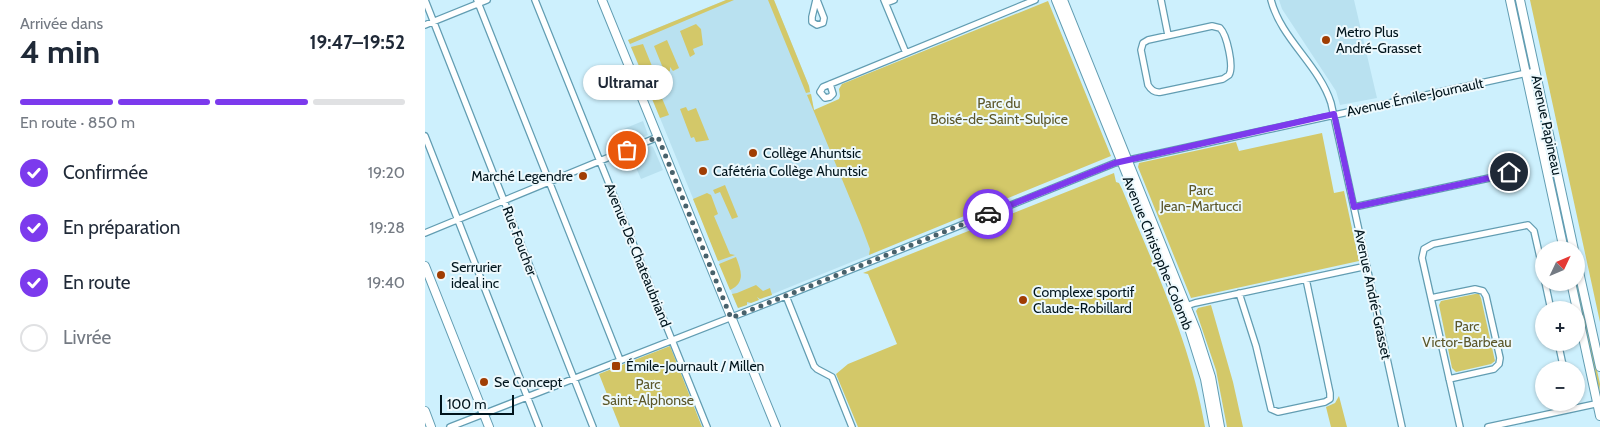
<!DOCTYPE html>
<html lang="fr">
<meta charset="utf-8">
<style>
body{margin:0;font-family:Cabin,sans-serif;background:#f2f2f3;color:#1f2937;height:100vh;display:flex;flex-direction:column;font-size:19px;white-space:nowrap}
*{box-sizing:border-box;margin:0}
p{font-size:16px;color:#747a83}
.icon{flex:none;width:28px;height:28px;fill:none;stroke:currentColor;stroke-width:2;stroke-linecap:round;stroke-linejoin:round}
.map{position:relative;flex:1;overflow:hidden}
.sheet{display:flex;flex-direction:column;background:#fff;width:425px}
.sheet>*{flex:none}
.needle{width:32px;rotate:46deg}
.fabs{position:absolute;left:1110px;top:241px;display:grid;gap:10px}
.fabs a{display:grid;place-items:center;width:50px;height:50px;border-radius:50%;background:#fff;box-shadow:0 1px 4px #0004;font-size:25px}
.scale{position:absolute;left:15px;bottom:12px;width:74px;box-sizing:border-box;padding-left:5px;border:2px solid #00141c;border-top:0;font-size:14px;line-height:18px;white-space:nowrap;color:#00141c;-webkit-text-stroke:4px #edf9fd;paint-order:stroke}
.pin{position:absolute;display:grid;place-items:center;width:42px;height:42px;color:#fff;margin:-21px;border:2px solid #fff;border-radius:50%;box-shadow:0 1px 5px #0007}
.courier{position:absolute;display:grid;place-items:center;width:50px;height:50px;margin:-25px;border:4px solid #7c3aed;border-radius:50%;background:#fff;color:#222;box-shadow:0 1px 6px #0007}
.bubble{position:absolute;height:35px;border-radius:18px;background:#fff;box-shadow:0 1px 4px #0004;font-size:16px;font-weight:700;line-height:35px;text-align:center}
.overview em{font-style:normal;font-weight:700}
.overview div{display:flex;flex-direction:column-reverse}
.overview{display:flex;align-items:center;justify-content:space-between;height:85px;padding:0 20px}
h1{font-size:32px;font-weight:700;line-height:38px}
.bar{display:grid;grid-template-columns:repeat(4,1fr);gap:8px 5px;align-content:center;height:60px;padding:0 20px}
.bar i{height:6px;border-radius:4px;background:#e0e1e3}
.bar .active{background:#7c3aed}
.bar p{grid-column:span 4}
ol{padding:0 20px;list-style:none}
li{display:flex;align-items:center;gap:15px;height:55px}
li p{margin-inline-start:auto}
li .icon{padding:5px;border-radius:50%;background:#7c3aed;color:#fff;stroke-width:4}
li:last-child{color:#747a83}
li i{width:28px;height:28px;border:2px solid #e0e1e3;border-radius:50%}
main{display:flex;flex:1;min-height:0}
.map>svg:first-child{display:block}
.built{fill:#b9e1f0}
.green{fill:#d3c869}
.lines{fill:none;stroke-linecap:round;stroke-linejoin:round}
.minor-casing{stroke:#629db2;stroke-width:8}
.major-casing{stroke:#629db2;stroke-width:10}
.minor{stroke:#fff;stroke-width:5.5}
.major{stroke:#fff;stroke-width:8}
.done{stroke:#48616b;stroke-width:5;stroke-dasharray:0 9}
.route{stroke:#7c3aed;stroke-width:6}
.poi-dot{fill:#a03d03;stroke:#edf9fd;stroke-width:2}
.labels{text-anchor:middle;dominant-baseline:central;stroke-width:4;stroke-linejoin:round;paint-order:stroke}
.poi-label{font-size:14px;fill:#00141c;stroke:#edf9fd;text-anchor:start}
.street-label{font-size:14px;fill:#00141c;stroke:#edf9fd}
.park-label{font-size:14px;fill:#5c5729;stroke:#edf9fd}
</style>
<main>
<section class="sheet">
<div class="overview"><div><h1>4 min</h1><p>Arrivée dans</p></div><em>19:47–19:52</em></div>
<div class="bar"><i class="active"></i><i class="active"></i><i class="active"></i><i></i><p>En route · 850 m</p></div>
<ol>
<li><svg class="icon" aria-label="check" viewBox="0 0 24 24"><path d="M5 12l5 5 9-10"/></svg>Confirmée<p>19:20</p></li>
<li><svg class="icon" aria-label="check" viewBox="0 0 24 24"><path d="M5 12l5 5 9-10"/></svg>En préparation<p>19:28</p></li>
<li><svg class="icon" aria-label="check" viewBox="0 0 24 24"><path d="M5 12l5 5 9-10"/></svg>En route<p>19:40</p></li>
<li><i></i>Livrée</li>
</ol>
</section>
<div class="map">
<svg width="1175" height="427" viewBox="0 0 1175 427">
<rect width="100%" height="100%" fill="#cdf0fd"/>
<!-- built -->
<path class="built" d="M301,0H349L384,86L389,110L449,253L313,308L203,40Z
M854,0H929L952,98L915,105L911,91L857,9Z
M218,121L223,135L201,144L196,130Z
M226,146L228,147L238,170L216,179L205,154Z"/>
<!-- green -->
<path class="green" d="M301,0H309L205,44L203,40Z
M343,0H349L384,86L385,92L381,93Z
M1105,0H1175V322Z
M623,1L686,156L444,255L445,249L436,225L382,95L386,94L389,110L414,99L415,96L414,89L417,84Z
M271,24L276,29L278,45L268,49L270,54L265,57L255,31Z
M242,40L254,68L248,71L245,67V71L240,73L229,46Z
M218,44L229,71L227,73L228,77L220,80L206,47Z
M229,79L244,115L235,118L220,82Z
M261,107L263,111L271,108L284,140L271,142L269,137L266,138L255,109Z
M1115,122L1122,142L1146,250H1143Z
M897,133L909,193L919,191L934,261L766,298L713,167L714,163L811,142L814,151Z
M689,173L691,182L694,183L697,189C729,267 766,343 780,427H433L411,374L423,364L472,344L443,274L438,273Z
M300,185L313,217L307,219L295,192L290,194L288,190Z
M282,193L286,195L293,214L289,216L305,254L310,255L293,261L268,199Z
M311,257C316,270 321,283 305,290L294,264Z
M1151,275L1175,384L1174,395L1150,283L1151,282Z
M331,285L338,291L345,288L347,295L335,299L332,297L334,300L326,303L322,302V305L313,308L307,294L312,293Z
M1050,294H1054L1056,298L1070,361L1066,364L1031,372L1027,368L1014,305L1016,301Z
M786,305L808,382L818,427H802L791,370L771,311L773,308Z
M245,346L277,427H195L174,374Z
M914,396L922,427H906L901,407L910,403Z"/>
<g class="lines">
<!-- minor casing -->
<g class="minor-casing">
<path id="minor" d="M0,0L168,427
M52,0L195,360
M110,0L282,427
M391,0L387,17V22L392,25L398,23L399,18L392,0
M459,0L481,53
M736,0L743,35
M846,0C856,39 894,65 906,103L977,427
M461,3L469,0
M0,25L62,0
M787,26L795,28C802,35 809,67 804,75L798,79L736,92C730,93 726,90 723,85L716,50L718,43L723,40Z
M405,84L408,94L405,97L400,98L395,92L398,87L610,0
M0,136L114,427
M1068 175a8 8 0 1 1 16 0a8 8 0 1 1-16 0Z
M929,207L1069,177
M0,233L233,137
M1120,282L1126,310
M814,293L831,346L846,409L853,412L900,402L905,399V393L881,279
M361,296L389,366L392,369L407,377L427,427
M1006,298L1050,289L1058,291L1061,296L1075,358L1074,364L1069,369L1024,379
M758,307L770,303L942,266
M1133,342L1139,370
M25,427L353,299L690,163L1111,71
M1035,427L997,258L999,249L1008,244L1103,225L1109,231L1119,275
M1063,427L1175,403"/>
</g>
<!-- major casing -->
<g class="major-casing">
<path id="major" d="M177,0L351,427
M631,0L764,328L780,379L789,427
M638,0L771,330L786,377L795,427
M1085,0L1139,250
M1095,0L1149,250
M1151,258L1175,367
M0,266L64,427
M1146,282L1175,416
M0,411L6,427"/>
</g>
<!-- minor -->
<use href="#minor" class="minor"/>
<!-- major -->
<use href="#major" class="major"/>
</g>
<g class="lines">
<!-- done -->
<path class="done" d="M202,150L233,137L306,318L563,214"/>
<!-- route -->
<path class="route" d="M563,214L690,163L909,114L929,207L1069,177L1071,181L1078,183L1083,179L1084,172"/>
</g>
<!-- markers -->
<g class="poi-dot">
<circle cx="901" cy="40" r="5"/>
<circle cx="328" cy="153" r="5"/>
<circle cx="278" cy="171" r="5"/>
<circle cx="158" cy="176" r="5"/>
<circle cx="16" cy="275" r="5"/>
<circle cx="598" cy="300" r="5"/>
<rect x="186" y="361" width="10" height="10" rx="2.5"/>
<circle cx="59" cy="382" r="5"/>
</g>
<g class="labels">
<!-- poi labels -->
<g class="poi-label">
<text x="911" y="32">Metro Plus<tspan x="911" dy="16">André-Grasset</tspan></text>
<text x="338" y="153">Collège Ahuntsic</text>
<text x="288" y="171">Cafétéria Collège Ahuntsic</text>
<text x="148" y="176" text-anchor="end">Marché Legendre</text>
<text x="26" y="267">Serrurier<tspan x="26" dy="16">ideal inc</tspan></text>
<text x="608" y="292">Complexe sportif<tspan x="608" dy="16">Claude-Robillard</tspan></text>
<text x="201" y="366">Émile-Journault / Millen</text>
<text x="69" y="382">Se Concept</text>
</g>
<!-- street labels -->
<g class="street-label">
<text transform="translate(990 97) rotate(-12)">Avenue Émile-Journault</text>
<text transform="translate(1122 125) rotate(78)">Avenue Papineau</text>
<text transform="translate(95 241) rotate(69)">Rue Foucher</text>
<text transform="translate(733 253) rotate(68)">Avenue Christophe-Colomb</text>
<text transform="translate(213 255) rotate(68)">Avenue De Chateaubriand</text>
<text transform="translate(948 294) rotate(78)">Avenue André-Grasset</text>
</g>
<!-- park labels -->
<g class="park-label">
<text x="574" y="103">Parc du<tspan x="574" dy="16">Boisé-de-Saint-Sulpice</tspan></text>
<text x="776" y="190">Parc<tspan x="776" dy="16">Jean-Martucci</tspan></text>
<text x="1042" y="326">Parc<tspan x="1042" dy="16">Victor-Barbeau</tspan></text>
<text x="223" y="384">Parc<tspan x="223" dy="16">Saint-Alphonse</tspan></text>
</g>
</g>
</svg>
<div class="fabs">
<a><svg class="needle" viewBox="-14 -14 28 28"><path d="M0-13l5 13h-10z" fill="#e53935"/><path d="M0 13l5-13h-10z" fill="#747a83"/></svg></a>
<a>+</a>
<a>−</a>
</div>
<div class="scale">100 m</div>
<div class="pin" style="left:202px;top:150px;background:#ea580c"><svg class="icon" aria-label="bag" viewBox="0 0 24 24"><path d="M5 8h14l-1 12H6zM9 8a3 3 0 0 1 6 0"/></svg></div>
<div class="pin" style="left:1084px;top:172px;background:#1f2937"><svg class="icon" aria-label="home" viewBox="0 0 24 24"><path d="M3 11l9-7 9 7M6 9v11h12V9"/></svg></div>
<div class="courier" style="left:563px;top:214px"><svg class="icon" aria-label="car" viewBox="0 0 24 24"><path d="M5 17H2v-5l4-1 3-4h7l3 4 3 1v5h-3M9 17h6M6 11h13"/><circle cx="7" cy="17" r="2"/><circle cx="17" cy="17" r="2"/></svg></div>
<div class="bubble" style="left:158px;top:65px;width:90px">Ultramar</div>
</div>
</main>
